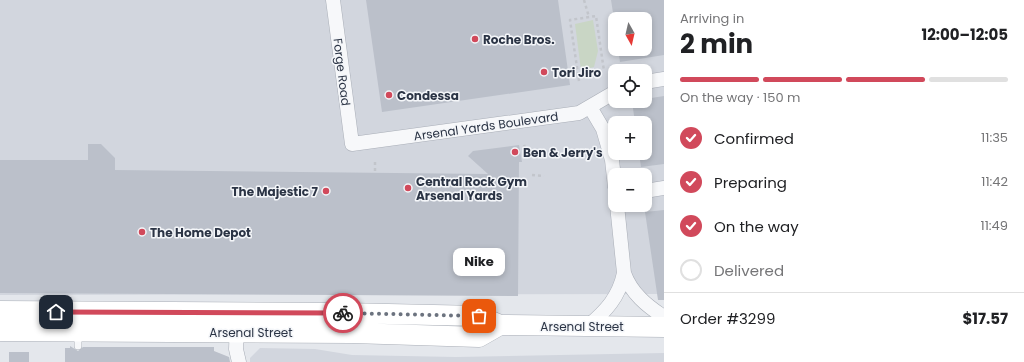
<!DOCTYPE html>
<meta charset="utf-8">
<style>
body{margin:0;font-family:Poppins,sans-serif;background:#f2f2f2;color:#202124;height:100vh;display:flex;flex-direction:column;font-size:15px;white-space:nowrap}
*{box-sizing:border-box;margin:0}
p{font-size:13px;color:#757577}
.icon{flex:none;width:22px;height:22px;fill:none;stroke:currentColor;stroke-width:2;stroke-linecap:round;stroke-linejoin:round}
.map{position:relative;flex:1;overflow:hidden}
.side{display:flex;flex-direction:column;background:#fff;width:360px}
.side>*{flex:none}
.needle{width:26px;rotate:172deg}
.tools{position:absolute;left:608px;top:12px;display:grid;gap:8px}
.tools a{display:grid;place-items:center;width:44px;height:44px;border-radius:8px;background:#fff;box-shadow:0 2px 6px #0003;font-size:20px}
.pin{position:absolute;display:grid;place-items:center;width:34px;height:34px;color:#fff;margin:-17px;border-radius:8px;box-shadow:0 2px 6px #0006}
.courier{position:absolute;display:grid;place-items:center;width:40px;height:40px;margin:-20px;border:3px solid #d1495b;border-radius:50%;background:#fff;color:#222;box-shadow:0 1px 5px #0007}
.bubble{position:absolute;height:28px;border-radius:8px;background:#fff;box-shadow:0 2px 6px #0003;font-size:13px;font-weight:700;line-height:28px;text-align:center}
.headline em{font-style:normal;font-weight:700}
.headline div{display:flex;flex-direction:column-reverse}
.headline{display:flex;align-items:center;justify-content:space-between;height:68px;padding:0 16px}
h1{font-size:26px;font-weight:700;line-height:30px}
.bar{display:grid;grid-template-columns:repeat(4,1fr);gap:6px 4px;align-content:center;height:48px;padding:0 16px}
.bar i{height:5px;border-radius:3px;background:#e0e0e0}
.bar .on{background:#d1495b}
.bar p{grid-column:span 4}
.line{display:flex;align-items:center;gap:10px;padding:0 16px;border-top:1px solid #e0e0e0}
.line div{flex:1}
ol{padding:0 16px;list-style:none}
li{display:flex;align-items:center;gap:12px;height:44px}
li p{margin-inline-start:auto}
li .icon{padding:4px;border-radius:50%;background:#d1495b;color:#fff;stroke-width:4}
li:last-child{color:#757577}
li i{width:22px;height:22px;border:2px solid #e0e0e0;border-radius:50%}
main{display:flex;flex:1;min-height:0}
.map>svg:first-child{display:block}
.built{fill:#d2d6de;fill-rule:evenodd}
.green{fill:#c9d6c5}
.building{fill:#bbc0ca}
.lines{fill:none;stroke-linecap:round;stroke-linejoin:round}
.service-casing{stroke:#a9aeb7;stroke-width:8}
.minor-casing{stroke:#a9aeb7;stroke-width:15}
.secondary-casing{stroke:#a9aeb7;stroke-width:21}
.path{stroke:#c2c5cb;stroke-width:2.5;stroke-dasharray:3 3;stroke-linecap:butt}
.service{stroke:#f7f8fa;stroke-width:7}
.minor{stroke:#f7f8fa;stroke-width:14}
.secondary{stroke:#fff;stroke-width:20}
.done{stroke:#6c737f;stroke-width:4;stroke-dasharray:0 7.2}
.route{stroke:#d1495b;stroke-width:5}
.poi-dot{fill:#d1495b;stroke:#f4f6f9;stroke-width:1.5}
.labels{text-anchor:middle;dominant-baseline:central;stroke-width:3;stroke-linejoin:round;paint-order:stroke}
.poi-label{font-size:12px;font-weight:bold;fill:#2b3445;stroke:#f4f6f9;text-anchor:start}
.street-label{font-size:12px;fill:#2b3445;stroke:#f4f6f9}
</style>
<main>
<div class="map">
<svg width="664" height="362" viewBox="0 0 664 362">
<rect width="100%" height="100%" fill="#e4e7ec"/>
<!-- built -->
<path class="built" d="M0,0H664V294L0,295ZM615,19H645V49H615ZM615,71H645V101H615ZM615,123H645V153H615ZM615,175H645V205H615Z
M260,348L315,349L352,355L456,357L664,353V362H250V358Z"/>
<!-- green -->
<path class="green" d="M593,20L598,51L594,67L581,70L575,24Z"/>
<!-- building -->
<path class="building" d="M366,0H558L570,85L382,112Z
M611,0H664V55L620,62L618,49H645V19H614Z
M664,96V164L641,167L639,153H645V123H635L632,101H645V99Z
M88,144H101L115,158V170L488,174L468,156L473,151L519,145L522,162H519L518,296L0,293V160H88Z
M664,210V300H658L645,212Z
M70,346L78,351L83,347H214V351L229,357L230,362H65V348H70Z
M9,352H29V362H9Z"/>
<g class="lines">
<!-- service casing -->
<g class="service-casing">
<path id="service" d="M78,346V333"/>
</g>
<!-- minor casing -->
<g class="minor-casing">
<path id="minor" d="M333,0L352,144L579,113L615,92
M645,82L664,79
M590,107L603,129L612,160L615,187
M645,191L664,188
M617,205L624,273C631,293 647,306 664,317
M237,324L236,349L239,362
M588,326C606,311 619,297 624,273"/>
</g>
<!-- secondary casing -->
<g class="secondary-casing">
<path id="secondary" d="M0,311L343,313L479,316L500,325L664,327
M0,331L352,333L479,337L500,325"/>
</g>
<!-- path -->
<path class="path" d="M584,0L589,17
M579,81L570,20L596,16L604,71
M524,145L525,148
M375,162V171
M532,175L544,176"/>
<!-- service -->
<use href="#service" class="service"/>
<!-- minor -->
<use href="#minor" class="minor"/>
<!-- secondary -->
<use href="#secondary" class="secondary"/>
</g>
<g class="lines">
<!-- done -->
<path class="done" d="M343,313L479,316"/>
<!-- route -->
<path class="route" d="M56,312L343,313"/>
</g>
<!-- markers -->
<g class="poi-dot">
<circle cx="475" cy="39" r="4"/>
<circle cx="544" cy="72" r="4"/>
<circle cx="389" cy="95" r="4"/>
<circle cx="515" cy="152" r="4"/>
<circle cx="408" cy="188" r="4"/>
<circle cx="326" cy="191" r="4"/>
<circle cx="142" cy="232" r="4"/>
</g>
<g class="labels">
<!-- poi labels -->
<g class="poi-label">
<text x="483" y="39">Roche Bros.</text>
<text x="552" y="72">Tori Jiro</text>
<text x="397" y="95">Condessa</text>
<text x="523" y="152">Ben &amp; Jerry's</text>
<text x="416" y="181">Central Rock Gym<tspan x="416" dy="14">Arsenal Yards</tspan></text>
<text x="318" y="191" text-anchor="end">The Majestic 7</text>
<text x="150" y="232">The Home Depot</text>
</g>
<!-- street labels -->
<g class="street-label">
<text transform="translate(342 72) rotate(83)">Forge Road</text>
<text transform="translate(486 126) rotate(-8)">Arsenal Yards Boulevard</text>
<text x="582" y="326">Arsenal Street</text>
<text x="251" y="332">Arsenal Street</text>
</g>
</g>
</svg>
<div class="tools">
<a><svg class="needle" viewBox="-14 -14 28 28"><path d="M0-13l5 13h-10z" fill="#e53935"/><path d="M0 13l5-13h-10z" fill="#757577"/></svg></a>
<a><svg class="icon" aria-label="locate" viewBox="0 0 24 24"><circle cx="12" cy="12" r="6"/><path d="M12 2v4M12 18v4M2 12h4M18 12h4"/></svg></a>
<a>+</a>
<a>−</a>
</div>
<div class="pin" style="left:479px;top:316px;background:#ea580c"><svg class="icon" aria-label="bag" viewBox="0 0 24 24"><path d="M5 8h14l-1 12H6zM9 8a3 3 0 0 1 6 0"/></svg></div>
<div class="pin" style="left:56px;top:312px;background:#1f2937"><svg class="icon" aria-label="home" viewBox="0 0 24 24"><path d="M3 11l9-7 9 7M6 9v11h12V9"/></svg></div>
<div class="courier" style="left:343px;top:313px"><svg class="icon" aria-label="bike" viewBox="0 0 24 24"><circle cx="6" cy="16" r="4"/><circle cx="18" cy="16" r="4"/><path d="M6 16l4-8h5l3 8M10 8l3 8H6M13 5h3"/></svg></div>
<div class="bubble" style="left:453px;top:248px;width:52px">Nike</div>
</div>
<section class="side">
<div class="headline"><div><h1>2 min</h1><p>Arriving in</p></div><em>12:00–12:05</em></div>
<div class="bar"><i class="on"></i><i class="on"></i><i class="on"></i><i></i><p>On the way · 150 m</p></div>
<ol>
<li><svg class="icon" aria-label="check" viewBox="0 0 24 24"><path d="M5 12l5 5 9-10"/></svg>Confirmed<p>11:35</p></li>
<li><svg class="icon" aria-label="check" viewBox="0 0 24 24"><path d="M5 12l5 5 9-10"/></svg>Preparing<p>11:42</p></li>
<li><svg class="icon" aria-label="check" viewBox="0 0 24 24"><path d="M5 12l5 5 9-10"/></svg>On the way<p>11:49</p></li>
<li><i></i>Delivered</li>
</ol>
<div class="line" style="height:52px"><div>Order #3299</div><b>$17.57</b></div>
</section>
</main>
